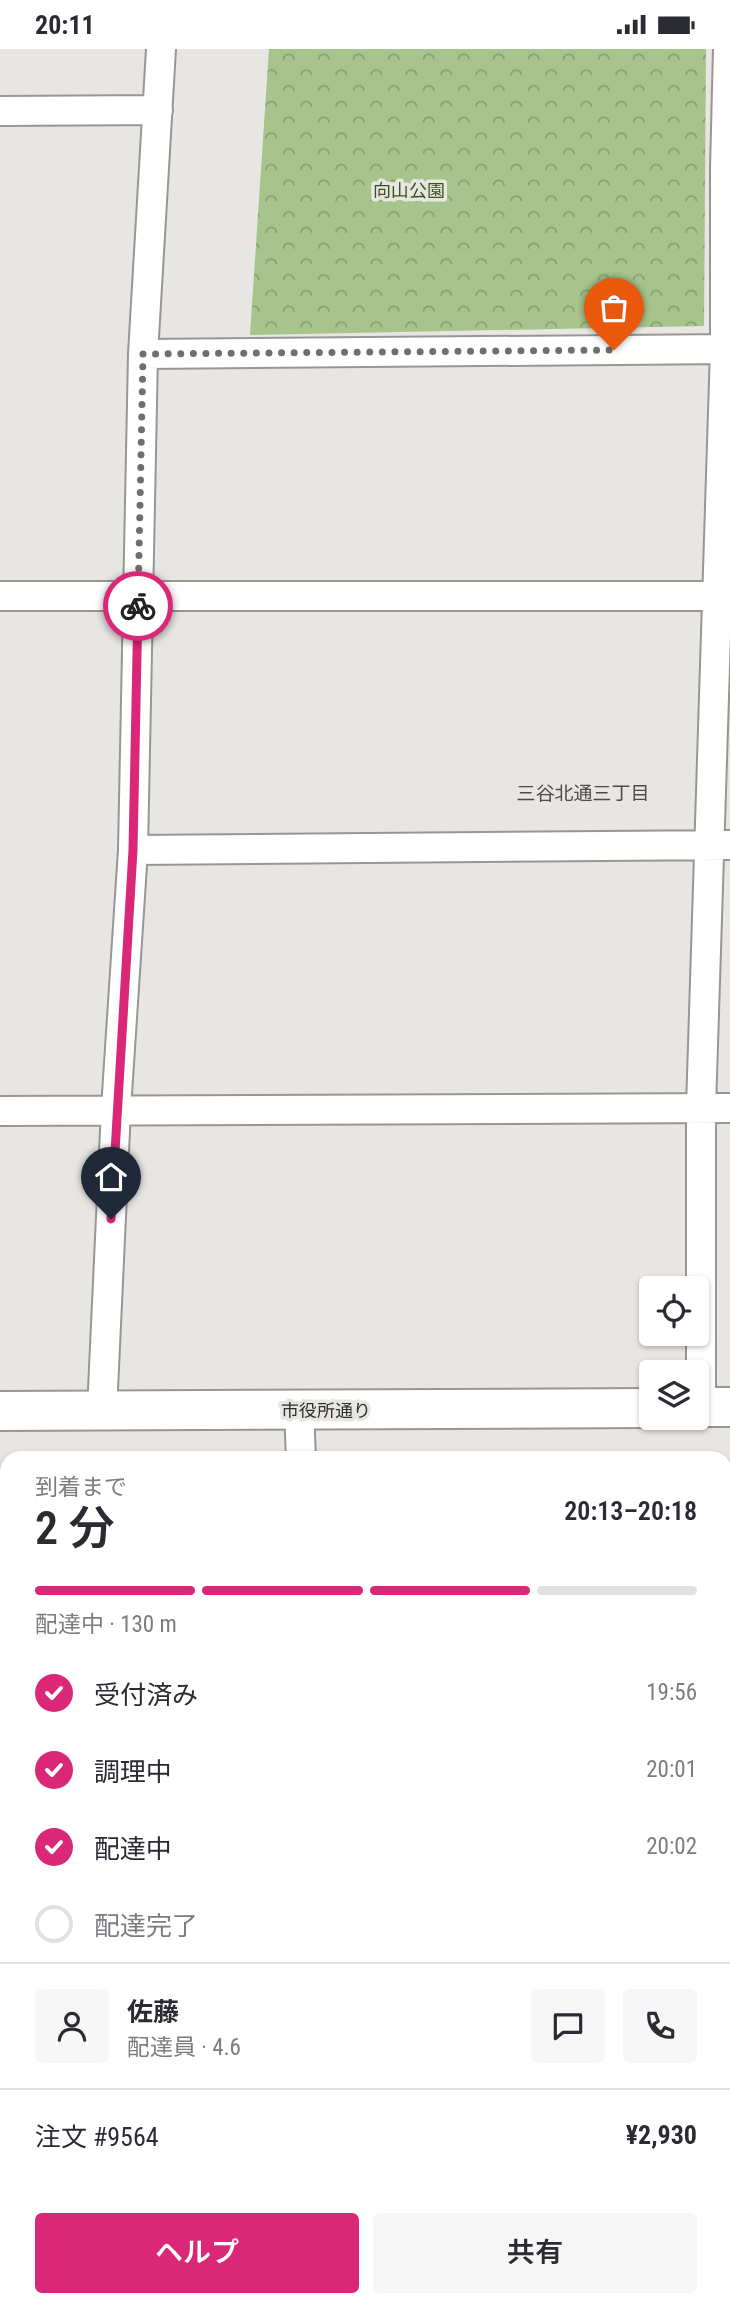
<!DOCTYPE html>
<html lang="ja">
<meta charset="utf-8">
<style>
body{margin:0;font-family:"Roboto Condensed","Noto Sans JP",sans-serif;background:#f7f7f7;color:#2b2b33;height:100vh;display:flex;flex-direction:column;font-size:26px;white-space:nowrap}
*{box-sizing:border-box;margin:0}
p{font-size:23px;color:#7c7c81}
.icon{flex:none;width:38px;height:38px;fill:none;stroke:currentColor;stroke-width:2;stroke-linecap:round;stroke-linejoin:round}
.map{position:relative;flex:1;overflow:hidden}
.drawer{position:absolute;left:0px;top:1402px;width:732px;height:856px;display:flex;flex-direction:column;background:#fff;border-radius:21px 21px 0 0;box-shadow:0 2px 5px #0004}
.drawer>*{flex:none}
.controls{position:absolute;left:639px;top:1227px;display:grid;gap:14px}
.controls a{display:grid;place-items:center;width:70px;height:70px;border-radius:7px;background:#fff;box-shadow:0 2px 5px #0004;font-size:35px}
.pin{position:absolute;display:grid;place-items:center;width:60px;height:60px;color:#fff;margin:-72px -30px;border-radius:50% 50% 50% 0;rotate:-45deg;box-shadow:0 0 7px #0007}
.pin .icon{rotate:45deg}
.courier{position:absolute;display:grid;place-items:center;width:70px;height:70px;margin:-35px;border:5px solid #db2777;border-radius:50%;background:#fff;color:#222;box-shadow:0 2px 9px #0007}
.headline em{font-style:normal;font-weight:600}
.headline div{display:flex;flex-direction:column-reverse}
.headline{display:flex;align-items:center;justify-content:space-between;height:119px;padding:0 35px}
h1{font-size:46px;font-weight:600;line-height:52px}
.bar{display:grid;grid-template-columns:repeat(4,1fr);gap:10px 7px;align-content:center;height:84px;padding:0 35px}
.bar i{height:9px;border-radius:5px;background:#e1e1e2}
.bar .selected{background:#db2777}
.bar p{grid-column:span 4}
.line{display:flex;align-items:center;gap:18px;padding:0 35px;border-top:2px solid #e1e1e2}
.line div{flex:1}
.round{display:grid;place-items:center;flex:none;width:74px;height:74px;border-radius:7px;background:#f7f7f7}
ol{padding:0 35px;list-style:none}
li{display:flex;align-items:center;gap:21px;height:77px}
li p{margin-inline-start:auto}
li .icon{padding:7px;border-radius:50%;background:#db2777;color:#fff;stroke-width:4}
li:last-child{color:#7c7c81}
li i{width:38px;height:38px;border:4px solid #e1e1e2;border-radius:50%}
.button{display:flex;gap:14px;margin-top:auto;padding:14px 35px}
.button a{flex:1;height:80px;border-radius:7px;background:#db2777;color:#fff;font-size:28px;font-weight:600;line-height:80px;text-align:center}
.button a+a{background:#f7f7f7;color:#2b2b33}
.status{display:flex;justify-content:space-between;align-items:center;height:49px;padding:0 35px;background:#fff;direction:ltr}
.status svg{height:19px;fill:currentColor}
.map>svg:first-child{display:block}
.park{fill:url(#park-crowns)}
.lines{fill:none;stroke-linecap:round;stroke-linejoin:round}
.street-casing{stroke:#989693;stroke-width:32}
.secondary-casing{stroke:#989693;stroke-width:42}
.path{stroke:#838381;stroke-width:4.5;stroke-dasharray:2 5;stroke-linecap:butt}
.street{stroke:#fff;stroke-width:28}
.secondary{stroke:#fff;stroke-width:38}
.rail-casing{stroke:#696967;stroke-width:8}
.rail{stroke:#e8e6e3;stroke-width:5;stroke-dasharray:16;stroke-linecap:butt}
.done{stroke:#706f6d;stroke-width:7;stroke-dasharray:0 12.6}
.route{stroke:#db2777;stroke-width:9}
.labels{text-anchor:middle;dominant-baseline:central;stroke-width:7;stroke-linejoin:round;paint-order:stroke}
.park-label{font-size:18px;fill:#395419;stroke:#e8e6e3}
.street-label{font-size:18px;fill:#2f2f2e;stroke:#e8e6e3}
.neighbourhood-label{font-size:19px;fill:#4d4b49;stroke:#e8e6e3}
</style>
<div class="status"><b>20:11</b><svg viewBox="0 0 49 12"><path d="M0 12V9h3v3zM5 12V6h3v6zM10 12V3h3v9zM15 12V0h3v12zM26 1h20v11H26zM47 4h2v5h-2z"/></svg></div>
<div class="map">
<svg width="730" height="2256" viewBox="0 0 730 2256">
<defs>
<pattern id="park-crowns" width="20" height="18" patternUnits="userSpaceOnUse" patternTransform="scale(1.75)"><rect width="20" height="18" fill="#a6c48c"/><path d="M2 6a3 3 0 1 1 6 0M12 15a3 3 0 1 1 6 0" fill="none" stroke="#88a073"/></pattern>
</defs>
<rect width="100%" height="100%" fill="#e8e6e3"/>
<!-- park -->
<path class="park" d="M269,0H706L704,277L250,286Z"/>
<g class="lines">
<!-- street casing -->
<g class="street-casing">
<path id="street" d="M0,62L158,61
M143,305L730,300
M0,547H730
M133,801L729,796
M0,1062L730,1059
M701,1358V1059L725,300V120L728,0
M299,1361L301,1409
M102,1362L116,1060L133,801L143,305L161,0
M724,1631H730
M0,1654H7
M724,1873H730
M0,1919H7
M724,2201H730
M638,2250L640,2256
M382,2256L391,2250"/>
</g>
<!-- secondary casing -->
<g class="secondary-casing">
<path id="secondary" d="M696,1358H730
M0,1362L651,1359
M0,2175L7,2205
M18,2250L19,2256"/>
</g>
<!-- path -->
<path class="path" d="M724,2069H730
M0,2071L7,2074"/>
<!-- street -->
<use href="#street" class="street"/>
<!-- secondary -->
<use href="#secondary" class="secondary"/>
<!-- rail casing -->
<g class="rail-casing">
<path id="rail" d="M724,1936L730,1935
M724,1977H730
M0,2003H7
M0,2028L7,2027"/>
</g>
<!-- rail -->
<use href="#rail" class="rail"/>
</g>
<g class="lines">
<!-- done -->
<path class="done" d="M138,557L143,305L614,301"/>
<!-- route -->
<path class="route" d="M111,1170L133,801L138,557"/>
</g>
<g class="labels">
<!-- park labels -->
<g class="park-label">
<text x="409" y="141">向山公園</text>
</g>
<!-- street labels -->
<g class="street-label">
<text x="326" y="1361">市役所通り</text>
</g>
<!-- neighbourhood labels -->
<g class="neighbourhood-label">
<text x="583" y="744">三谷北通三丁目</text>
</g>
</g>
</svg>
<div class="controls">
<a><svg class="icon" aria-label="locate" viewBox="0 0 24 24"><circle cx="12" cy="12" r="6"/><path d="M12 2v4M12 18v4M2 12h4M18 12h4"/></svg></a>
<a><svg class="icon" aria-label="layers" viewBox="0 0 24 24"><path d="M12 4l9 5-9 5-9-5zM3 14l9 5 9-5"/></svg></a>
</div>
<div class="pin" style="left:614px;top:301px;background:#ea580c"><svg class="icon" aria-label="bag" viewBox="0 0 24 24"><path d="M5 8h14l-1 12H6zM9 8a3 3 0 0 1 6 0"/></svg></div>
<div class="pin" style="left:111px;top:1170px;background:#1f2937"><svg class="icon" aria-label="home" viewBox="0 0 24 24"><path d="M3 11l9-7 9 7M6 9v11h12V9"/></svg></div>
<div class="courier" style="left:138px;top:557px"><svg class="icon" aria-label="bike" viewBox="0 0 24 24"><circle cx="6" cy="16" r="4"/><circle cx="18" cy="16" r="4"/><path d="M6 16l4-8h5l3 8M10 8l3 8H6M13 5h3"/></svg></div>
<section class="drawer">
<div class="headline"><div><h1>2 分</h1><p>到着まで</p></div><em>20:13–20:18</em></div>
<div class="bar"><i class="selected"></i><i class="selected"></i><i class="selected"></i><i></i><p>配達中 · 130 m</p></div>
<ol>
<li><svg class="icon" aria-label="check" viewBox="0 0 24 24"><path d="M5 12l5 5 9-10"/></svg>受付済み<p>19:56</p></li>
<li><svg class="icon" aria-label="check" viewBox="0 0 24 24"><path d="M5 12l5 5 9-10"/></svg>調理中<p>20:01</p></li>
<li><svg class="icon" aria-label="check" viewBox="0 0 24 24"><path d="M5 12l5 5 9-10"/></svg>配達中<p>20:02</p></li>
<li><i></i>配達完了</li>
</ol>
<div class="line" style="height:126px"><a class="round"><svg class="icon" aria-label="person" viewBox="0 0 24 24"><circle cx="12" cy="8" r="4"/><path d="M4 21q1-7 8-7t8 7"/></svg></a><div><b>佐藤</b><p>配達員 · 4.6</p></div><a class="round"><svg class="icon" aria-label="chat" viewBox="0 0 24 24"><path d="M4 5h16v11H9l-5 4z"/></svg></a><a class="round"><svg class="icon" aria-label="phone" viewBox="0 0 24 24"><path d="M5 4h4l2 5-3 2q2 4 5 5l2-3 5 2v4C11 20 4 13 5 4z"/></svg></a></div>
<div class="line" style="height:91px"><div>注文 #9564</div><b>¥2,930</b></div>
<div class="button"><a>ヘルプ</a><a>共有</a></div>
</section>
</div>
